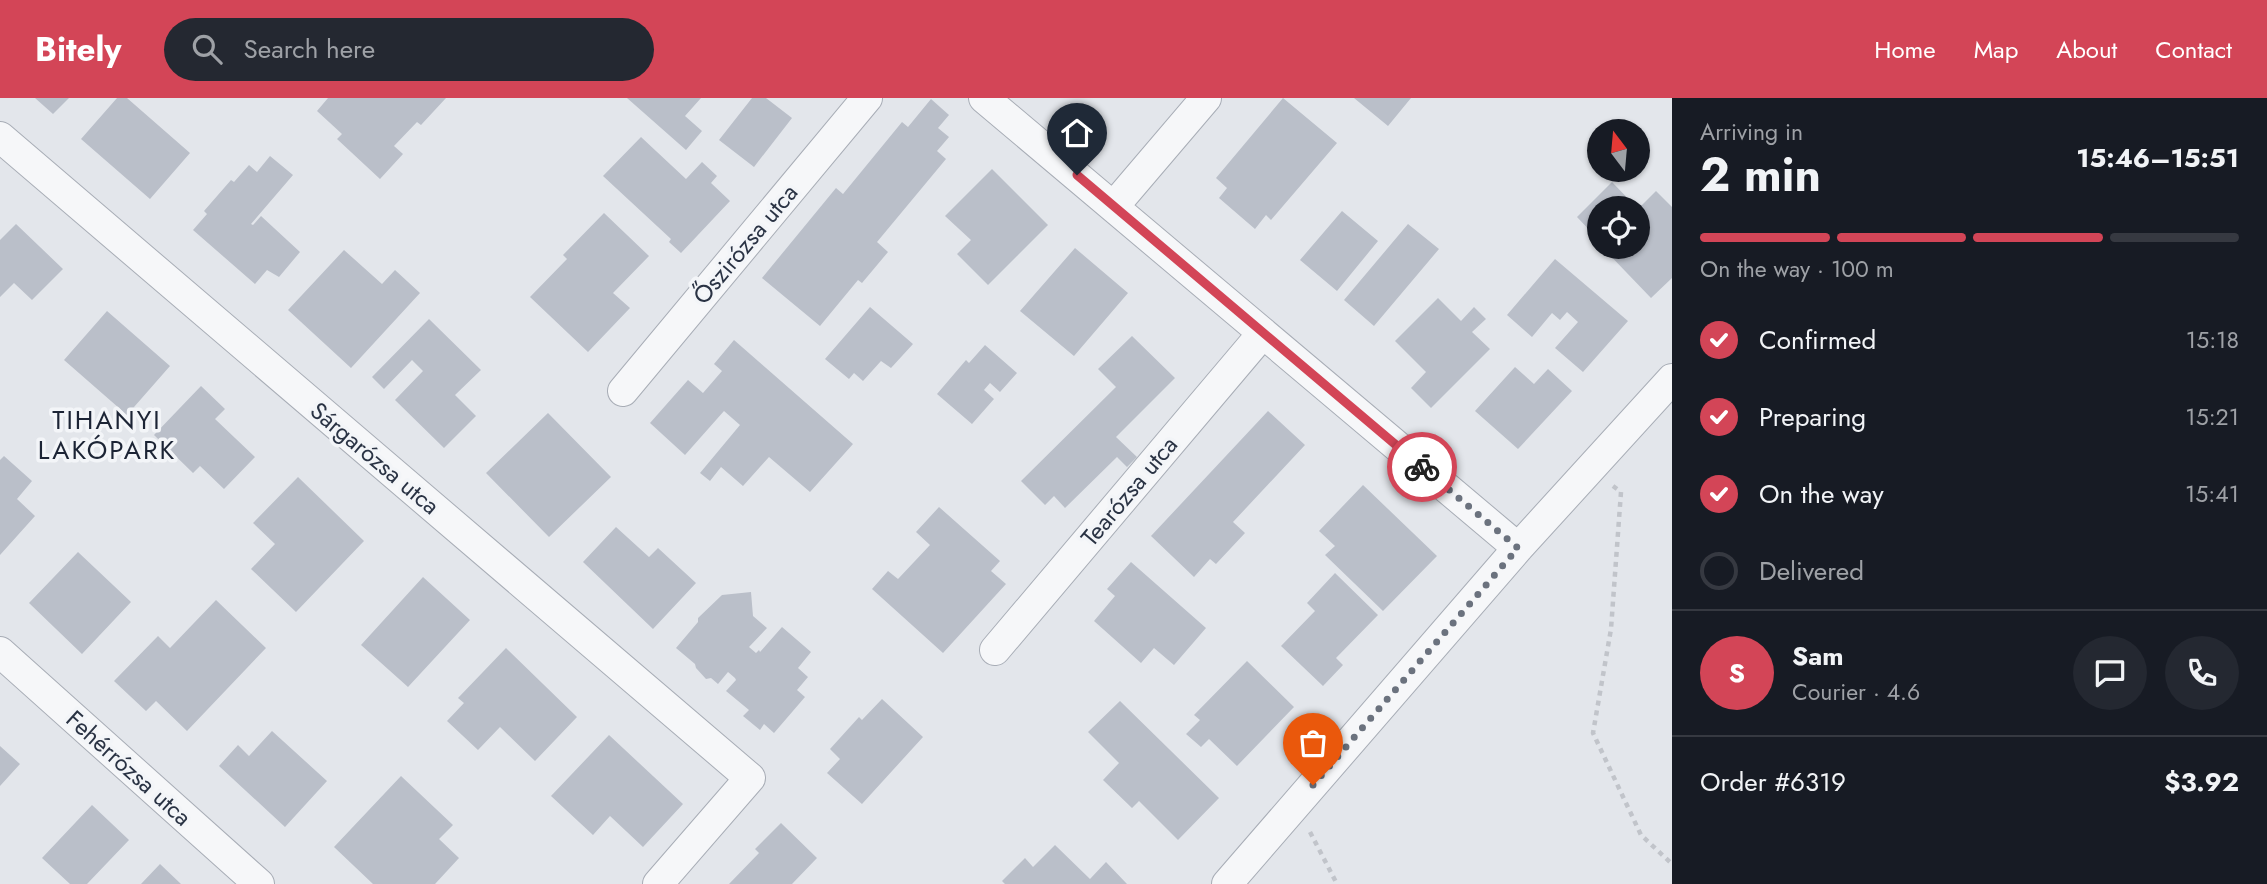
<!DOCTYPE html>
<meta charset="utf-8">
<style>
body{margin:0;font-family:Jost,sans-serif;background:#242831;color:#f1f3f6;height:100vh;display:flex;flex-direction:column;font-size:26px;white-space:nowrap}
*{box-sizing:border-box;margin:0}
p{font-size:23px;color:#9ea1a6}
.icon{flex:none;width:38px;height:38px;fill:none;stroke:currentColor;stroke-width:2;stroke-linecap:round;stroke-linejoin:round}
.map{position:relative;flex:1;overflow:hidden}
.sheet{display:flex;flex-direction:column;background:#171b24;width:595px}
.sheet>*{flex:none}
.needle{width:46px;rotate:344deg}
.tools{position:absolute;left:1587px;top:21px;display:grid;gap:14px}
.tools a{display:grid;place-items:center;width:63px;height:63px;border-radius:50%;background:#171b24;box-shadow:0 2px 5px #0004;font-size:35px}
.pin{position:absolute;display:grid;place-items:center;width:60px;height:60px;color:#fff;margin:-72px -30px;border-radius:50% 50% 50% 0;rotate:-45deg;box-shadow:0 0 7px #0007}
.pin .icon{rotate:45deg}
.courier{position:absolute;display:grid;place-items:center;width:70px;height:70px;margin:-35px;border:5px solid #d34557;border-radius:50%;background:#fff;color:#222;box-shadow:0 2px 9px #0007}
.overview em{font-style:normal;font-weight:700}
.overview div{display:flex;flex-direction:column-reverse}
.overview{display:flex;align-items:center;justify-content:space-between;height:119px;padding:0 28px}
h1{font-size:46px;font-weight:700;line-height:52px}
.bar{display:grid;grid-template-columns:repeat(4,1fr);gap:10px 7px;align-content:center;height:84px;padding:0 28px}
.bar i{height:9px;border-radius:5px;background:#363941}
.bar .on{background:#d34557}
.bar p{grid-column:span 4}
.line{display:flex;align-items:center;gap:18px;padding:0 28px;border-top:2px solid #363941}
.line div{flex:1}
.round{display:grid;place-items:center;flex:none;width:74px;height:74px;border-radius:37px;background:#242831}
ol{padding:0 28px;list-style:none}
li{display:flex;align-items:center;gap:21px;height:77px}
li p{margin-inline-start:auto}
li .icon{padding:7px;border-radius:50%;background:#d34557;color:#fff;stroke-width:4}
li:last-child{color:#9ea1a6}
li i{width:38px;height:38px;border:4px solid #363941;border-radius:50%}
header{display:flex;align-items:center;gap:42px;box-sizing:border-box;height:98px;padding:0 35px;background:#d34557;color:#fff}
header strong{font-size:33px}
nav{display:flex;gap:38px;margin-inline-start:auto;font-size:24px}
.search{width:490px;height:63px;background:#242831;display:flex;align-items:center;gap:18px;box-sizing:border-box;padding:0 24px;border-radius:38px;color:#9ea1a6;font-size:26px}
main{display:flex;flex:1;min-height:0}
.map>svg:first-child{display:block}
.building{fill:#babfc9}
.lines{fill:none;stroke-linecap:round;stroke-linejoin:round}
.street-casing{stroke:#a8adb6;stroke-width:32}
.path{stroke:#c1c4ca;stroke-width:4.5;stroke-dasharray:5 5;stroke-linecap:butt}
.street{stroke:#f6f7f9;stroke-width:30}
.done{stroke:#6b727e;stroke-width:7;stroke-dasharray:0 12.6}
.route{stroke:#d34557;stroke-width:9}
.labels{text-anchor:middle;dominant-baseline:central;stroke-width:7;stroke-linejoin:round;paint-order:stroke}
.street-label{font-size:24px;fill:#2a3344;stroke:#f3f5f8}
.neighbourhood-label{font-size:26px;letter-spacing:2px;fill:#1c2435;stroke:#f3f5f8}
</style>
<header>
<strong>Bitely</strong>
<div class="search"><svg class="icon" aria-label="search" viewBox="0 0 24 24"><circle cx="10" cy="10" r="6"/><path d="M15 15l6 6"/></svg>Search here</div>
<nav><a>Home</a><a>Map</a><a>About</a><a>Contact</a></nav>
</header>
<main>
<div class="map">
<svg width="1672" height="786" viewBox="0 0 1672 786">
<rect width="100%" height="100%" fill="#e3e6eb"/>
<!-- building -->
<path class="building" d="M35,0H69L53,16Z
M117,0H127L190,55L150,101L81,41Z
M328,0H446L421,27L417,24L394,48L403,56L380,81L337,41L342,36L317,13Z
M627,0H701L685,18L702,33L686,52Z
M752,0H766L792,20L754,69L719,42Z
M1283,0L1337,45L1271,122L1266,117L1255,131L1219,100L1227,90L1216,80Z
M1354,0H1411L1388,28Z
M931,1L949,17L938,30L949,39L937,53L946,61L877,144L888,154L862,185L858,182L820,228L762,180L836,90L843,96L902,24L908,29Z
M641,39L686,81L702,64L717,78L711,85L730,103L681,155L669,144L671,141L603,78Z
M270,58L293,77L251,126L253,127L261,118L300,154L279,179L267,172L255,186L193,132L207,116L204,113L231,82L234,84L249,67L257,74Z
M992,71L1048,127L988,187L957,156L971,142L945,118Z
M1612,84L1637,110H1600V147L1594,141L1596,139L1577,119Z
M1656,93L1672,109V180L1651,200L1602,149H1638V111Z
M1342,113L1378,143L1337,193L1300,162Z
M604,115L649,158L613,195L630,210L588,254L530,199L567,161L563,157Z
M16,126L63,171L32,202L14,185L0,199V142Z
M1408,126L1439,151L1374,228L1344,202Z
M1075,150L1128,195L1074,258L1020,213Z
M344,152L382,186L395,172L420,195L351,270L288,212Z
M1555,161L1628,223L1583,274L1555,250L1578,224L1567,214L1560,222L1552,215L1532,239L1507,217Z
M1438,200L1461,223L1474,209L1486,221L1472,234L1490,251L1431,310L1411,290L1426,274L1395,243Z
M870,209L913,246L891,270L881,263L863,283L854,275L849,281L825,261Z
M107,213L170,268L127,317L64,262Z
M429,221L481,272L455,297L476,318L444,350L395,302L423,273L412,262L384,291L372,279Z
M1132,238L1175,280L1116,339L1137,359L1127,369L1117,359L1065,410L1054,398L1045,407L1021,383L1116,289L1098,271Z
M734,242L853,346L810,394L769,359L743,388L721,369L710,383L700,375L740,327L724,313L685,357L650,325L688,282L703,295L722,273L714,266Z
M985,247L1017,275L1000,294L990,285L984,292L994,301L972,326L937,296L966,262L969,265Z
M1515,269L1534,286L1548,271L1572,293L1518,351L1475,313Z
M201,288L225,311L215,321L255,359L224,391L200,368L193,375L154,337Z
M1268,313L1305,347L1233,424L1245,435L1216,466L1210,461L1194,479L1151,438Z
M548,315L611,379L549,439L486,375Z
M4,358L32,383L17,401L35,418L0,457V362Z
M298,379L364,443L296,514L251,471L275,446L253,425Z
M1363,387L1437,458L1383,513L1325,457L1335,448L1319,433Z
M939,409L1000,463L991,473L1006,486L943,555L872,491L888,473L898,481L930,447L916,434Z
M616,429L649,459L658,450L696,485L653,531L583,464Z
M78,454L131,504L82,556L29,505Z
M1131,464L1206,530L1174,567L1154,550L1141,565L1094,523L1115,498L1107,491Z
M1335,475L1378,517L1336,560L1343,567L1323,588L1281,548L1315,513L1307,505Z
M423,479L470,522L408,589L361,547Z
M751,494L753,518L767,530L749,549L756,555L759,552L760,554L782,529L811,554L798,570L808,579L797,592L805,599L774,635L764,626L760,632L743,618L749,612L726,593L736,582L735,580L728,574L718,586L711,580L706,581L696,570L695,566L676,550L698,524V520L722,497Z
M216,502L266,550L187,633L156,603L146,613L114,583L158,538L170,550Z
M506,550L577,619L535,663L500,629L478,652L447,623L464,605L458,600Z
M1247,563L1294,609L1237,668L1209,641L1201,649L1186,636L1200,622L1194,617Z
M882,601L923,639L862,706L827,675L840,661L830,651L859,619L862,622Z
M1120,603L1219,700L1178,742L1139,703L1132,710L1103,682L1119,665L1088,634Z
M272,633L327,683L285,729L219,668L238,647L249,658Z
M609,637L683,706L643,749L610,718L593,737L551,698Z
M0,648L20,666L0,688Z
M401,678L453,727L439,741L459,760L435,786H373L334,749Z
M92,707L129,742L87,786H70L42,760Z
M781,725L817,760L792,786H729L759,755L755,751Z
M1055,747L1090,781L1106,764L1127,786H1005L1002,783L1025,760L1033,769Z
M160,766L181,786H141Z"/>
<g class="lines">
<!-- street casing -->
<g class="street-casing">
<path id="street" d="M984,0L1518,450
M0,39L750,680L658,786
M1114,108L1206,0
M623,293L867,0
M995,552L1263,235
M0,554L259,786
M1227,786L1518,450L1672,281"/>
</g>
<!-- path -->
<path class="path" d="M1613,388L1621,394L1611,531L1593,635L1641,737L1672,766
M1310,734L1337,786"/>
<!-- street -->
<use href="#street" class="street"/>
</g>
<g class="lines">
<!-- done -->
<path class="done" d="M1313,687L1518,450L1422,369"/>
<!-- route -->
<path class="route" d="M1077,77L1422,369"/>
</g>
<g class="labels">
<!-- street labels -->
<g class="street-label">
<text transform="translate(745 146) rotate(-50)">Őszirózsa utca</text>
<text transform="translate(375 360) rotate(40)">Sárgarózsa utca</text>
<text transform="translate(1129 393) rotate(-50)">Tearózsa utca</text>
<text transform="translate(129 670) rotate(42)">Fehérrózsa utca</text>
</g>
<!-- neighbourhood labels -->
<g class="neighbourhood-label">
<text x="107" y="322">TIHANYI<tspan x="107" dy="30">LAKÓPARK</tspan></text>
</g>
</g>
</svg>
<div class="tools">
<a><svg class="needle" viewBox="-14 -14 28 28"><path d="M0-13l5 13h-10z" fill="#e53935"/><path d="M0 13l5-13h-10z" fill="#9ea1a6"/></svg></a>
<a><svg class="icon" aria-label="locate" viewBox="0 0 24 24"><circle cx="12" cy="12" r="6"/><path d="M12 2v4M12 18v4M2 12h4M18 12h4"/></svg></a>
</div>
<div class="pin" style="left:1313px;top:687px;background:#ea580c"><svg class="icon" aria-label="bag" viewBox="0 0 24 24"><path d="M5 8h14l-1 12H6zM9 8a3 3 0 0 1 6 0"/></svg></div>
<div class="pin" style="left:1077px;top:77px;background:#1f2937"><svg class="icon" aria-label="home" viewBox="0 0 24 24"><path d="M3 11l9-7 9 7M6 9v11h12V9"/></svg></div>
<div class="courier" style="left:1422px;top:369px"><svg class="icon" aria-label="bike" viewBox="0 0 24 24"><circle cx="6" cy="16" r="4"/><circle cx="18" cy="16" r="4"/><path d="M6 16l4-8h5l3 8M10 8l3 8H6M13 5h3"/></svg></div>
</div>
<section class="sheet">
<div class="overview"><div><h1>2 min</h1><p>Arriving in</p></div><em>15:46–15:51</em></div>
<div class="bar"><i class="on"></i><i class="on"></i><i class="on"></i><i></i><p>On the way · 100 m</p></div>
<ol>
<li><svg class="icon" aria-label="check" viewBox="0 0 24 24"><path d="M5 12l5 5 9-10"/></svg>Confirmed<p>15:18</p></li>
<li><svg class="icon" aria-label="check" viewBox="0 0 24 24"><path d="M5 12l5 5 9-10"/></svg>Preparing<p>15:21</p></li>
<li><svg class="icon" aria-label="check" viewBox="0 0 24 24"><path d="M5 12l5 5 9-10"/></svg>On the way<p>15:41</p></li>
<li><i></i>Delivered</li>
</ol>
<div class="line" style="height:126px"><b class="round" style="background:#d34557;color:#fff">S</b><div><b>Sam</b><p>Courier · 4.6</p></div><a class="round"><svg class="icon" aria-label="chat" viewBox="0 0 24 24"><path d="M4 5h16v11H9l-5 4z"/></svg></a><a class="round"><svg class="icon" aria-label="phone" viewBox="0 0 24 24"><path d="M5 4h4l2 5-3 2q2 4 5 5l2-3 5 2v4C11 20 4 13 5 4z"/></svg></a></div>
<div class="line" style="height:91px"><div>Order #6319</div><b>$3.92</b></div>
</section>
</main>
